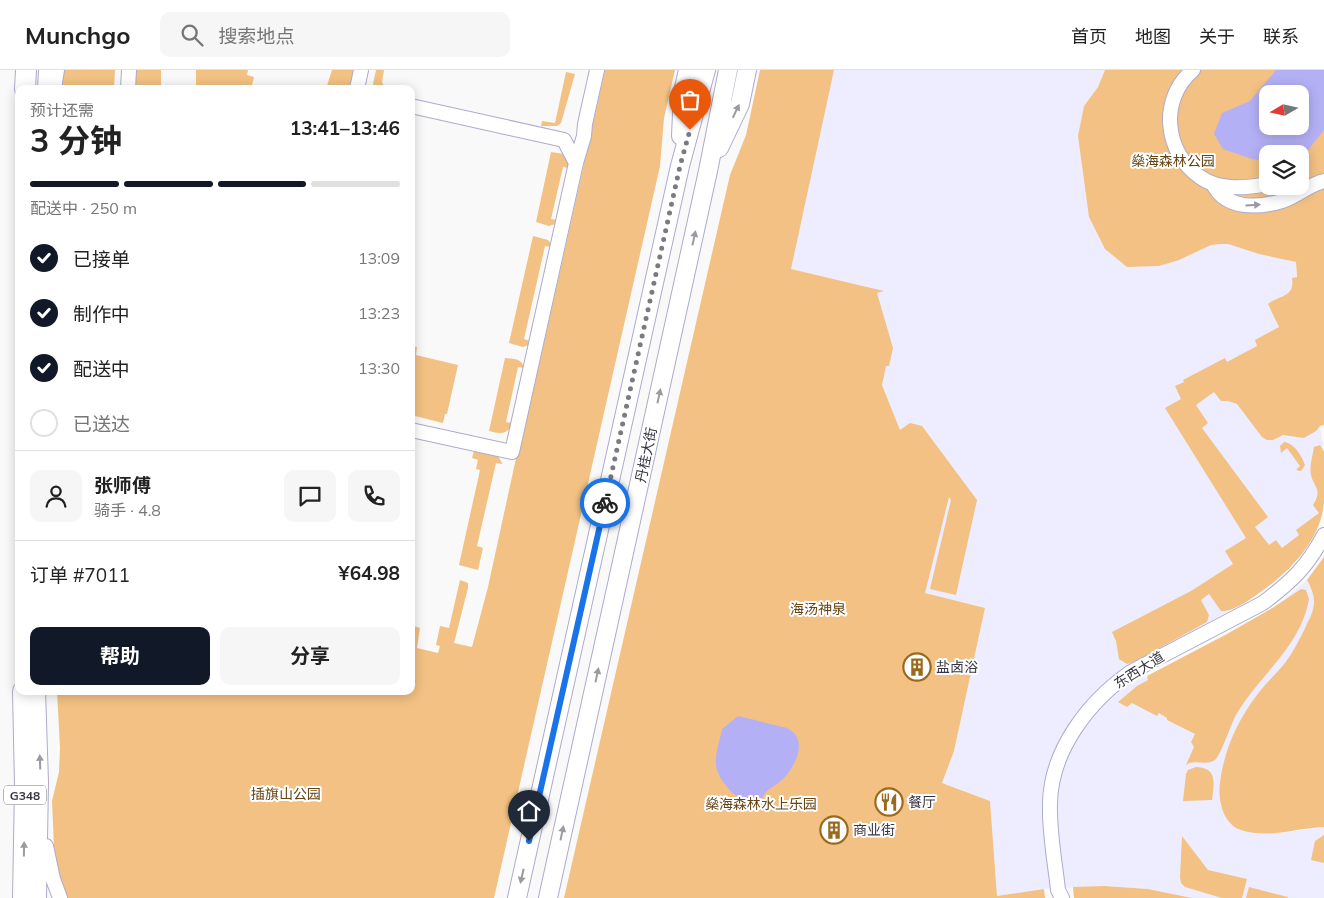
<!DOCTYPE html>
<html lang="zh">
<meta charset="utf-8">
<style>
body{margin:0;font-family:Mulish,"Noto Sans SC",sans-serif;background:#f6f6f6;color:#222;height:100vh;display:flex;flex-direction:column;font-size:19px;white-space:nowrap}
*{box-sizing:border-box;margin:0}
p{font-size:16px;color:#767676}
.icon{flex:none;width:28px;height:28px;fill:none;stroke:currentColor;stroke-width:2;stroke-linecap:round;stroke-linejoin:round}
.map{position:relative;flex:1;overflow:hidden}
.side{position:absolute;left:15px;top:15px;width:400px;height:610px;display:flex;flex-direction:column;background:#fff;border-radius:10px;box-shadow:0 2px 12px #0003}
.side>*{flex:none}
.needle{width:32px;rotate:261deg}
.fabs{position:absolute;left:1259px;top:15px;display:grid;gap:10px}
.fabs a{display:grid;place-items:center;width:50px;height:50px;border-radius:10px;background:#fff;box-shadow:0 2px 12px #0003;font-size:25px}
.pin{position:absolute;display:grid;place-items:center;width:42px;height:42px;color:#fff;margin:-51px -21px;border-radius:50% 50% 50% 0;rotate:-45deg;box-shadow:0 0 5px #0007}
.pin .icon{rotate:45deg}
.courier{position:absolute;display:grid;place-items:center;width:50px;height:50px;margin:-25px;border:4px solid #1a73e8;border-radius:50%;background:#fff;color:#222;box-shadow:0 1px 6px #0007}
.summary em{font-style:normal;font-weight:700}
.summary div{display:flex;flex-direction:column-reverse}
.summary{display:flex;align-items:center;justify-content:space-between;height:85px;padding:0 15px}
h1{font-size:32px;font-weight:700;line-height:38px}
.bar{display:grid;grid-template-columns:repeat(4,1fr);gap:8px 5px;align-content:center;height:60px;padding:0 15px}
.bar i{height:6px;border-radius:4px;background:#e0e0e0}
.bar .on{background:#111827}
.bar p{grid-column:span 4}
.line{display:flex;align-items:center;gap:12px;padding:0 15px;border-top:1px solid #e0e0e0}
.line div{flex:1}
.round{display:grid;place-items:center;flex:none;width:52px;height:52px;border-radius:10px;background:#f6f6f6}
ol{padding:0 15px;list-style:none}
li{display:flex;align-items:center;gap:15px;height:55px}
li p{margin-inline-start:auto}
li .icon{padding:5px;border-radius:50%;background:#111827;color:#fff;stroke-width:4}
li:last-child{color:#767676}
li i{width:28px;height:28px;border:2px solid #e0e0e0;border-radius:50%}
.action{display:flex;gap:10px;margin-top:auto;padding:10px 15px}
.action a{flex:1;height:58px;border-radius:10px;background:#111827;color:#fff;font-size:20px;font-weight:700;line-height:58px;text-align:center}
.action a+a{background:#f6f6f6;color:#222}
header{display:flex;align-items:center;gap:30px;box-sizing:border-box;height:70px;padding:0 25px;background:#fff;border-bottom:1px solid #e0e0e0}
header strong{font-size:24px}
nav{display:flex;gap:28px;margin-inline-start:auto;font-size:18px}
.search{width:350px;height:45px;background:#f6f6f6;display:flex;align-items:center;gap:12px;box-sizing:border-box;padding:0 18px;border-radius:10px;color:#767676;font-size:19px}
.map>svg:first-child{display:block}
.built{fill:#eeedff}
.green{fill:#f2c183;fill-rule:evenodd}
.water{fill:#b4b0f6;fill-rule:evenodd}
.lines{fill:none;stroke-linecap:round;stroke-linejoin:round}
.minor-casing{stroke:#acabcc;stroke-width:16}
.major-casing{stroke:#acabcc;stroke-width:20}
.highway-casing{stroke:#acabcc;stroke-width:22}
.minor{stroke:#fff;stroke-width:14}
.major{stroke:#fff;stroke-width:18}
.highway{stroke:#fff;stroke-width:20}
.oneway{fill:#9b9aa2}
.done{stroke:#7b7a83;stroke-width:5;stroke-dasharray:0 9}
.route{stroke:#1a73e8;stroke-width:6}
.labels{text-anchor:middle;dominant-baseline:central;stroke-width:4;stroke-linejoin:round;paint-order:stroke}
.shield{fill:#fff;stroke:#73727c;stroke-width:1}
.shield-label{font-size:12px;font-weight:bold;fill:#373644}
.park-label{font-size:14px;fill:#654413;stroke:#fff}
.street-label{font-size:14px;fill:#373644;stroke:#fff}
.poi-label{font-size:14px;fill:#373644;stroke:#fff;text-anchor:start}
</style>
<header>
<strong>Munchgo</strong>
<div class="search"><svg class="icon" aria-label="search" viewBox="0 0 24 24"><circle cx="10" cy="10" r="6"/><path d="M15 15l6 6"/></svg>搜索地点</div>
<nav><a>首页</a><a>地图</a><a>关于</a><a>联系</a></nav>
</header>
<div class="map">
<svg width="1324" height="828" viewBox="0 0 1324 828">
<rect width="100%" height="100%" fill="#f9f9f9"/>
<!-- built -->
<path class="built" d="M825,0H1105L1098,17L1084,36L1179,190L1211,175L1221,174H1228L1259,184L1296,192L1297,226L1266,296L1316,361L1320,356L1324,382V433L1316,459L1301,485L1279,509L1256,525L1229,541L1134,592L1145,608L1228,564L1275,537L1307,510L1315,529L1313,541L1300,569L1287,591L1259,623L1246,640L1235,660L1224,692L1220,711L1250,762L1281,763L1324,757V828H1192L1148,819L1104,816L1044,819L997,826L990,731L942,713L954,681L985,538L925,524L900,360L862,265L872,218L782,197Z"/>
<!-- green -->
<path class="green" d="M63,0H115L114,19H62Z
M133,0H161V19H132Z
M196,0H248L247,5L254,7L251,19L243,17L242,19H196Z
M332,0H356L352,19H326Z
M376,0H384L382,12L384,16L396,19H376L373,14Z
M605,0H675L664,48L660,96L494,828H68L62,816L54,777L52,731L59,702L60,678L57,621H411V555L420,558L417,578L438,583L440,576L436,575L440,556L449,558L460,510L468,513V518L454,573L472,577L488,517L518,379L517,376H521Z
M760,0H834L791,199L884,221L877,223L893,278L889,296H886L882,315L900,360L910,353L922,356L977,430L956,525L930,519L951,430L949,427L925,523L985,538L954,681L942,713L990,731L997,826L1044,819L1045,828H564L730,105L746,65Z
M1105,0H1324V355L1320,356L1316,361L1304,368L1283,365L1273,370H1267L1262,367L1237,334L1228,331H1221L1214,322L1196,335L1208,353L1202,358L1268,447L1255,457L1269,475L1276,470L1282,478L1299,465L1296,460L1319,443L1313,435C1323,419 1314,418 1311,405C1309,397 1313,385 1314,377L1320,375L1324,382C1324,398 1324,415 1324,432C1321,471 1289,502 1259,523C1249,530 1233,542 1221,541L1209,524L1201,530L1209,545L1207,552L1134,592L1127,594L1119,589L1116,571L1112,562L1191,521L1233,494L1225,481L1246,468L1165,338L1181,329L1175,316L1184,312L1183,310L1225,288L1227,292L1257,276L1255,270L1279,257L1268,234C1279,225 1295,228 1292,208L1297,207L1296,192L1259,184L1228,174H1221L1211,175L1179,190L1159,196L1127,197L1105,179L1089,147L1078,66L1084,36L1098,17ZM1268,24H1300V56H1268ZM1268,84H1300V116H1268Z
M566,2L575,4L561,53L557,56H541L542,51L555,53Z
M551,82L564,84L569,93V98L563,97L551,149L557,150L555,154L549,156L536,152Z
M533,166L548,170L551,174V177L545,176L524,269L530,271L529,275L523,277L509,273Z
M411,276L417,277L416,285L458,295L447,344H445L443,353L411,345Z
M505,288C513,289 522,288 524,298L518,297L506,352L512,353C508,365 500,364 489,361Z
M1284,372C1294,373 1302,386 1305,395L1301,401L1296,400L1300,396L1287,378L1281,383L1280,376Z
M474,381L498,386L502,393V394L496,393L477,476L483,478L478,500L459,495L480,400L476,399L478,390L472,388Z
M1324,487V757C1296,758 1269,769 1241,760C1230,757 1223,745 1221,734C1218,723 1220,711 1222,700C1228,672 1240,647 1257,625C1266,613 1276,604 1285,593C1293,582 1300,569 1306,556C1308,551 1312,545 1313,539C1316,528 1312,520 1307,510Z
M1301,519L1306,520L1309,529C1301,577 1259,605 1236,645C1231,654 1221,685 1215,690C1207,696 1195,689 1186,695L1194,677L1191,672L1195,664L1167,650V648L1159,643L1157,646L1132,633L1127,637L1118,632L1137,616L1148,610L1147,606L1227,564L1274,537Z
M1196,697C1218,698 1214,713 1212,730L1183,731L1186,704L1188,700Z
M1324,765V793L1311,790L1315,771Z
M1182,766L1208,800L1247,809L1242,828H1222L1185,817L1181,813L1180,807Z
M1104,816L1148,819L1192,828H1074L1073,817Z
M1249,817L1288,827V828H1246Z"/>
<!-- water -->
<path class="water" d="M1276,0H1324V60L1308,80L1296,84H1268L1267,91L1252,89L1223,79L1214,64L1222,43L1250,31ZM1268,24H1300V56H1268Z
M738,646L787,658C809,669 796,695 784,708C779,713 773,716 768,720C763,725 761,732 755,736C740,734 717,710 716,695C715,683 720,670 722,659Z"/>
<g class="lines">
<!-- minor casing -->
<g class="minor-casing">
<path id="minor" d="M1193,0C1159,29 1164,82 1200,107C1219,121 1246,118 1268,114
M45,19L46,0
M54,19L57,0
M128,19L129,0
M357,19L361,0
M411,36L564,70L576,93
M1213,114C1226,140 1258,138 1282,131C1297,126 1308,115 1324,111
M411,360L512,382L576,93L584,66L585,54L597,0
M38,621L41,712L39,828
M46,776L53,809L60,828
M1062,828L1058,820C1055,792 1049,762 1050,733C1051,680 1089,631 1131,602L1263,533C1292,511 1307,497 1324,465"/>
</g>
<!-- major casing -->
<g class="major-casing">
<path id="major" d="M681,66L683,22L688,0
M719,78L740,34L747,0
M517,828L680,96L706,0
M548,828L708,101L728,0"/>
</g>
<!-- highway casing -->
<g class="highway-casing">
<path id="highway" d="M25,19L26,0
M23,828L25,716L23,621"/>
</g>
<!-- minor -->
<use href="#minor" class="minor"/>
<!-- major -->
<use href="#major" class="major"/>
<!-- highway -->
<use href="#highway" class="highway"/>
</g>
<!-- one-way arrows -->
<defs><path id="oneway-solid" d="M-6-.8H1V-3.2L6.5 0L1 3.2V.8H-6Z" transform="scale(1.25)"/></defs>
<g class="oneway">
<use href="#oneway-solid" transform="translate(736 41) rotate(-65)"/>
<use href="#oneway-solid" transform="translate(1253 135) rotate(-3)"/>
<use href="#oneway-solid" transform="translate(694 168) rotate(-78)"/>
<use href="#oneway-solid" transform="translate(659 326) rotate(-78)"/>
<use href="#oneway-solid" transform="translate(597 605) rotate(-78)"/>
<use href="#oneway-solid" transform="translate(40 692) rotate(-92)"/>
<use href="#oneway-solid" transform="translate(562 763) rotate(-78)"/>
<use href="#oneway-solid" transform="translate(24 779) rotate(-89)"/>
<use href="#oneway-solid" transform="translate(522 806) rotate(103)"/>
</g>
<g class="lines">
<!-- done -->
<path class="done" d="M605,433L680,96L690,60"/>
<!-- route -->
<path class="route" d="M529,771L605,433"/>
</g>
<!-- icons -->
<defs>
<g id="building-ring" transform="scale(1.4375)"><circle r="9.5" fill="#fff" stroke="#9b691d" stroke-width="1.5"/><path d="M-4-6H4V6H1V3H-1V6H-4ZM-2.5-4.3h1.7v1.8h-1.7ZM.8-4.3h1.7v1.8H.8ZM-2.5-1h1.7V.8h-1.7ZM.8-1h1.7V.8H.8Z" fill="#9b691d"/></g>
<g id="restaurant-ring" transform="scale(1.4375)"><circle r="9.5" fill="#fff" stroke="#9b691d" stroke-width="1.5"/><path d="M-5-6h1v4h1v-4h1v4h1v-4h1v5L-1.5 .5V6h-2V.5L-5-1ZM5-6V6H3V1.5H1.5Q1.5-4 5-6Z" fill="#9b691d"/></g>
</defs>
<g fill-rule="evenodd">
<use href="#building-ring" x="917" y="597"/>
<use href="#restaurant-ring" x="889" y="732"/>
<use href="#building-ring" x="834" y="760"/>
</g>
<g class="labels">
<!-- shield labels -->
<rect class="shield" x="4" y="715.5" width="42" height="19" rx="4"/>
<g class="shield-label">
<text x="25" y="725">G348</text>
</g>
<!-- park labels -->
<g class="park-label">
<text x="1173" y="91">燊海森林公园</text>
<text x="818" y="539">海汤神泉</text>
<text x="286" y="724">插旗山公园</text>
<text x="761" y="734">燊海森林水上乐园</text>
</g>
<!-- street labels -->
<g class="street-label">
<text transform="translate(646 385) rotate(-78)">丹桂大街</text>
<text transform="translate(1139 600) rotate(-32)">东西大道</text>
</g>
<!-- poi labels -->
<g class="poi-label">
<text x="936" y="597">盐卤浴</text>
<text x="908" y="732">餐厅</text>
<text x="853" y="760">商业街</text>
</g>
</g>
</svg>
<div class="fabs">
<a><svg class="needle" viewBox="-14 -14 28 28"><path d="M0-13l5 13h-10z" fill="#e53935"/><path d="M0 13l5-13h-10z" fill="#767676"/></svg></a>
<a><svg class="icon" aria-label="layers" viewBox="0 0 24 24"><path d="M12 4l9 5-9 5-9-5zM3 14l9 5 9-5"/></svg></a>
</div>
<div class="pin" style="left:690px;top:60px;background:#ea580c"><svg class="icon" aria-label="bag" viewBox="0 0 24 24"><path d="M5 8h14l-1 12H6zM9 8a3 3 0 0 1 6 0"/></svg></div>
<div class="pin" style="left:529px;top:771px;background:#1f2937"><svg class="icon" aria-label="home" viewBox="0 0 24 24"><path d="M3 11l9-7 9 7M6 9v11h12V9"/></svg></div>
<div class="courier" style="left:605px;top:433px"><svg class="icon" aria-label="bike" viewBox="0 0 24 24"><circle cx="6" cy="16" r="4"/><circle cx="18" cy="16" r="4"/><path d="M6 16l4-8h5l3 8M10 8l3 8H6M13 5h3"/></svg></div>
<section class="side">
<div class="summary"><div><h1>3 分钟</h1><p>预计还需</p></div><em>13:41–13:46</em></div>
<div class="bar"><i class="on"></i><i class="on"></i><i class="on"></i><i></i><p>配送中 · 250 m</p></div>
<ol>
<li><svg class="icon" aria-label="check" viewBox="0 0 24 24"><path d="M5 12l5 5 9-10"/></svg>已接单<p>13:09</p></li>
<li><svg class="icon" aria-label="check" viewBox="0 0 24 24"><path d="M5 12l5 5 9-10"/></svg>制作中<p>13:23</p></li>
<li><svg class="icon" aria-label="check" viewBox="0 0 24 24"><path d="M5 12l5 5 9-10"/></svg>配送中<p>13:30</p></li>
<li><i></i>已送达</li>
</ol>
<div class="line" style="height:90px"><a class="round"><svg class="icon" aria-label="person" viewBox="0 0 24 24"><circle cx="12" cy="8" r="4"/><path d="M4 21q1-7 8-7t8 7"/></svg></a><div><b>张师傅</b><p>骑手 · 4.8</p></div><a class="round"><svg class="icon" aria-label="chat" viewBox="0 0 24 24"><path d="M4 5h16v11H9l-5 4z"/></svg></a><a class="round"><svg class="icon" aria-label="phone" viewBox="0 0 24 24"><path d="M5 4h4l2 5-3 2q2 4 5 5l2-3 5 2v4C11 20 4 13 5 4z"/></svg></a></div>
<div class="line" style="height:65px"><div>订单 #7011</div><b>¥64.98</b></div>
<div class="action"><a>帮助</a><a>分享</a></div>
</section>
</div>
